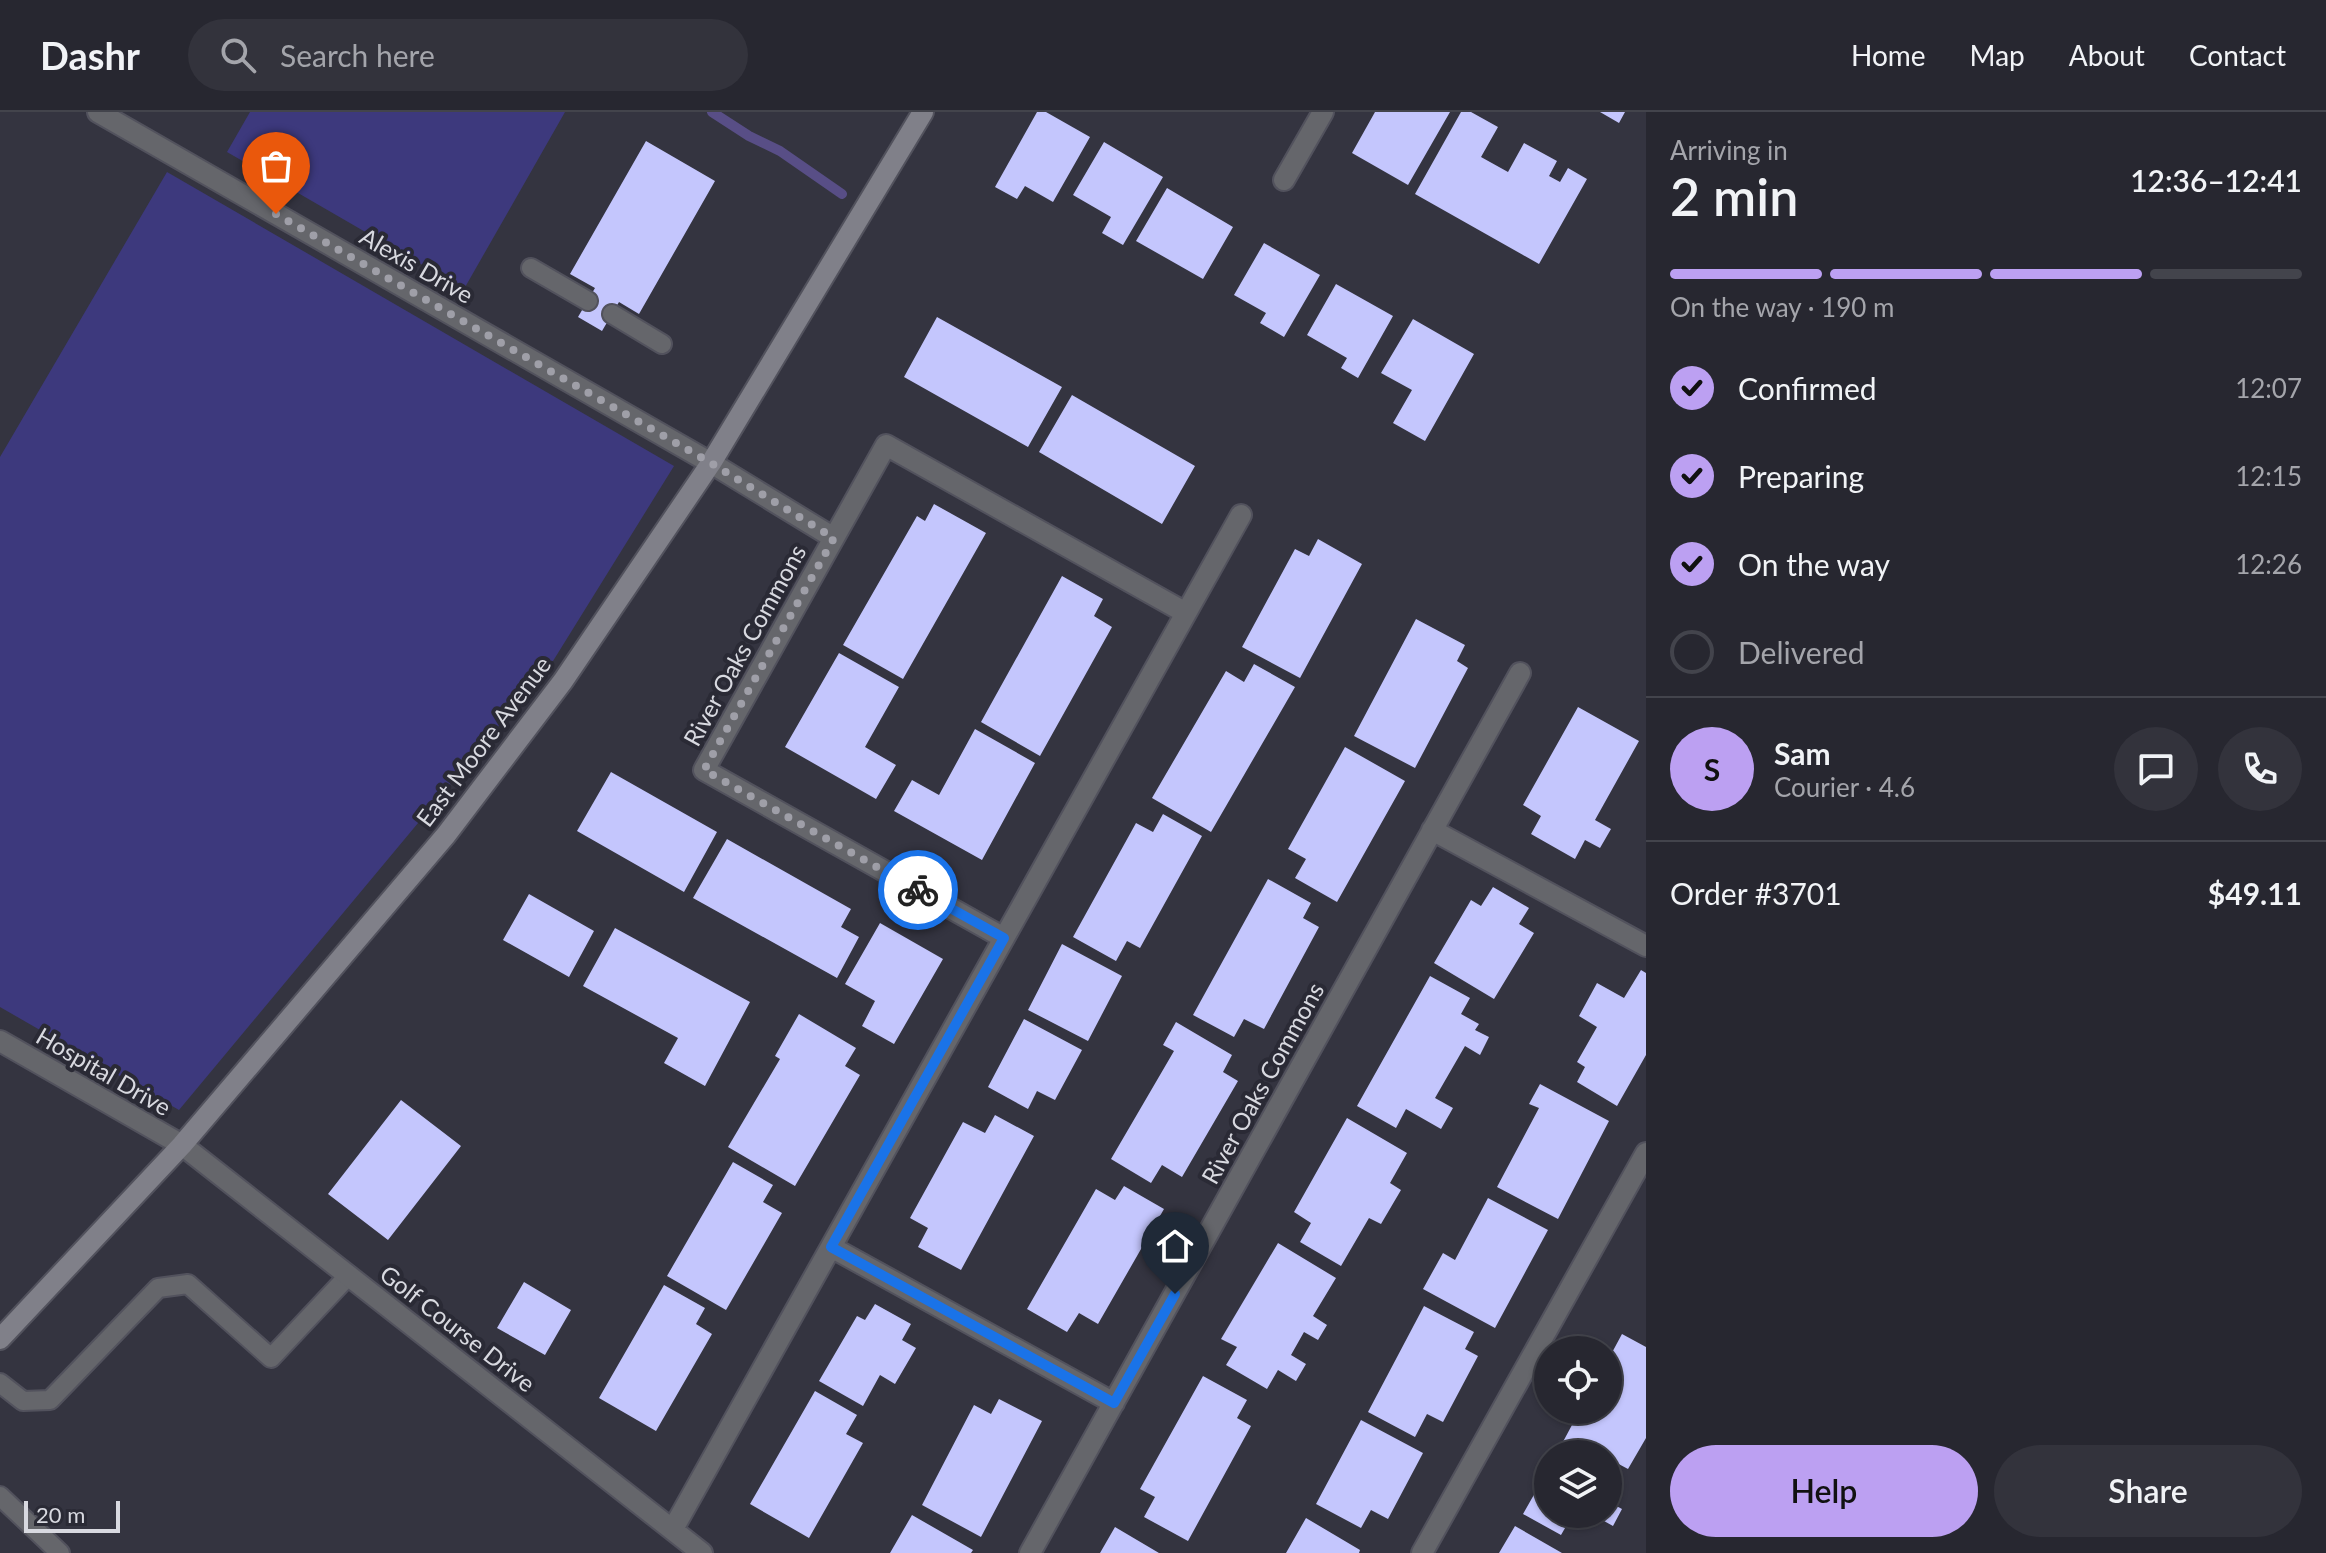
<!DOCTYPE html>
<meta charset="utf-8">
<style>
body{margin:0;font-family:Lato,sans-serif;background:#33333c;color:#f1f3f6;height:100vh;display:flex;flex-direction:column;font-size:30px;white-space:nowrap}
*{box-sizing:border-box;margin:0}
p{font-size:26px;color:#a4a5ab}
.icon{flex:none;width:44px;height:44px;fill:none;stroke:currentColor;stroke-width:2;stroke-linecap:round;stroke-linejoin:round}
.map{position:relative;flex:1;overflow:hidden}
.details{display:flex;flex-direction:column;background:#272730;width:680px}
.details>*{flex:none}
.tools{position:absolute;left:1534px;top:1224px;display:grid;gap:16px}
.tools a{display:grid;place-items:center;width:88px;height:88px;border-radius:50%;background:#272730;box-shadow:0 2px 6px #0004,0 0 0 2px #43444c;font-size:40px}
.scale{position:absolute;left:24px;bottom:20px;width:96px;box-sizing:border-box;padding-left:8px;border:4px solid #d8d9e0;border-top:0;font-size:22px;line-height:28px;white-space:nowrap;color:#d8d9e0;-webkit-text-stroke:6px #2a2a35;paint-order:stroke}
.pin{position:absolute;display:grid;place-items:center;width:68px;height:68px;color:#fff;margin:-82px -34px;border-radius:50% 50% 50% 0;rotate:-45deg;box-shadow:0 0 8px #0007}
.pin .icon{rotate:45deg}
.courier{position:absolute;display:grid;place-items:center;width:80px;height:80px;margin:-40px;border:6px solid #1a73e8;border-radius:50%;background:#fff;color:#222;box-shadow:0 2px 10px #0007}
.headline em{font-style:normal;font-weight:600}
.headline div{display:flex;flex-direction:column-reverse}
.headline{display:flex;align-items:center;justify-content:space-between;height:136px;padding:0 24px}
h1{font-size:52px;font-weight:600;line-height:60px}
.bar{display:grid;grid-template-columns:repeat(4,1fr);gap:12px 8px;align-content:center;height:96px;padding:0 24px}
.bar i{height:10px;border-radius:6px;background:#43444c}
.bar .current{background:#bca0f2}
.bar p{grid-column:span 4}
.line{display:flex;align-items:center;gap:20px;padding:0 24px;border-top:2px solid #43444c}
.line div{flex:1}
.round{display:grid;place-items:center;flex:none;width:84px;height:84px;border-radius:42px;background:#33333c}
ol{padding:0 24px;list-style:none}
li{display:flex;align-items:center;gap:24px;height:88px}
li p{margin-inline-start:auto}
li .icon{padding:8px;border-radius:50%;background:#bca0f2;color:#111;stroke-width:4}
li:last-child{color:#a4a5ab}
li i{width:44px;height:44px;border:4px solid #43444c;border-radius:50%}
.cta{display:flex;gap:16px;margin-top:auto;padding:16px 24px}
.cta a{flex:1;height:92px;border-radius:48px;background:#bca0f2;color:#111;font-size:32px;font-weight:600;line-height:92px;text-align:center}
.cta a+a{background:#33333c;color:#f1f3f6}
header{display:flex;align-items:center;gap:48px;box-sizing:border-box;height:112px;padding:0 40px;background:#272730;border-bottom:2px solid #43444c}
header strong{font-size:38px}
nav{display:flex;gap:44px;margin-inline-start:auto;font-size:28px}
.search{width:560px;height:72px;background:#33333c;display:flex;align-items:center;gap:20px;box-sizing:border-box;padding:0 28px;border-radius:44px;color:#a4a5ab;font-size:30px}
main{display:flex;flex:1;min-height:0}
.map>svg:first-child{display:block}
.green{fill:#3d397d}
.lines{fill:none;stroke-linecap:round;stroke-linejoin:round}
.stream{stroke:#584e86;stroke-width:10}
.building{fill:#c4c6fd}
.lane-casing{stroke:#52525d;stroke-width:22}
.street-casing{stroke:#52525d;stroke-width:24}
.secondary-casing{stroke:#52525d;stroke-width:24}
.lane{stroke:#65666b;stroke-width:18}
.street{stroke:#65666b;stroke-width:20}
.secondary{stroke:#808089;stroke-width:20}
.done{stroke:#9f9fa8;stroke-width:8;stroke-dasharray:0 14.4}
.route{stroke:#1a73e8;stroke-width:10}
.labels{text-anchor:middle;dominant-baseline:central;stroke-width:8;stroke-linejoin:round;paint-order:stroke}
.street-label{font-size:24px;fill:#d8d9e0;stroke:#2a2a35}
</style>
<header>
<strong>Dashr</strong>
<div class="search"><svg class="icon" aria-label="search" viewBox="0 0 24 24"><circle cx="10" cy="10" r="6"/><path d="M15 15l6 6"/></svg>Search here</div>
<nav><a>Home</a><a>Map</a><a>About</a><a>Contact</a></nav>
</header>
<main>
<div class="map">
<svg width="1646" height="1441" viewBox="0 0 1646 1441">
<rect width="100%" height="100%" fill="#343440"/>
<!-- green -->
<path class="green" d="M250,0H565L464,177L227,40Z
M167,60L674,354L553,549L179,998L0,895V345Z"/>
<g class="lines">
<!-- stream -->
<path class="stream" d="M712,0L749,24L780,39L842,82"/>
</g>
<!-- building -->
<path class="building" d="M1037,0H1046L1090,25L1053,90L1025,74L1017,87L995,75Z
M1375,0H1450L1408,73L1352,41Z
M1461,0H1471L1498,15L1481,45L1508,60L1524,31L1557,49L1549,64L1560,70L1568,56L1587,67L1539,152L1415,82Z
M1600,0H1625L1619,11Z
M646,29L715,69L639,202L619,190L602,219L578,205L595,176L570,162Z
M1104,30L1163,65L1123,133L1102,121L1111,105L1073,83Z
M1167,76L1233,115L1203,167L1136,129Z
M1264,131L1320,163L1284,225L1260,211L1266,201L1234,183Z
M1336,172L1393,204L1358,266L1341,256L1347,246L1307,223Z
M937,205L1062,275L1028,335L904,265Z
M1413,207L1474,242L1425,329L1393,311L1412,278L1381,261Z
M1072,283L1195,354L1162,412L1039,340Z
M934,392L986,421L903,567L843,533L917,404L925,409Z
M1318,427L1362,452L1300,566L1242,535L1295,437L1309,444Z
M1062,464L1103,487L1094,504L1112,515L1040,644L981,610Z
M1416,507L1465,533L1457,549L1468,556L1415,656L1354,624Z
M839,541L899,575L865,635L896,653L876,687L785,635Z
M1254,552L1295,575L1211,720L1152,686L1226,559L1244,570Z
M1578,595L1639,629L1595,708L1611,717L1600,736L1585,728L1575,747L1531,722L1541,704L1523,693Z
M975,617L1035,651L982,748L894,699L912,668L939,683Z
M1345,635L1405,669L1337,790L1295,766L1306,747L1288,737Z
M611,660L717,720L684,780L577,719Z
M1163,702L1202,724L1140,836L1127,829L1116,849L1073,825L1136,711L1153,720Z
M727,727L851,797L841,815L859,825L837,866L693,786Z
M1268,767L1311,791L1303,806L1319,815L1264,917L1244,907L1234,925L1193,903Z
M1493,775L1529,796L1519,812L1534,821L1494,887L1434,851L1471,788L1481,794Z
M529,782L594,819L569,865L503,828Z
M880,811L943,847L894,932L862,914L875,889L845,872Z
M615,816L750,890L705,974L664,951L678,926L583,874Z
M1062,832L1122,864L1088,929L1028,898Z
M1641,858L1646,861V943L1617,994L1577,970L1585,955L1577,950L1597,915L1579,904L1597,871L1624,886Z
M1430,864L1470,886L1461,902L1479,912L1475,918L1489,925L1480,943L1465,934L1435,986L1453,996L1441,1017L1406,997L1396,1016L1357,994Z
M799,902L856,936L845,954L860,963L795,1074L728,1035L780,947L775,944Z
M1024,907L1082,938L1055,988L1037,979L1028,997L988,975Z
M1176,910L1232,943L1223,960L1238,969L1182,1065L1162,1053L1151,1071L1111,1047L1174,939L1163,933Z
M1540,972L1609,1009L1558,1107L1497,1075L1539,996L1529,992Z
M401,988L461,1034L388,1128L328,1082Z
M995,1003L1034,1024L961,1158L918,1135L928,1116L910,1106L963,1010L985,1021Z
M1347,1006L1407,1041L1390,1071L1401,1078L1381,1112L1369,1106L1341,1154L1300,1130L1311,1111L1294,1100Z
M733,1050L773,1073L763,1090L782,1101L726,1198L667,1164Z
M1124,1074L1164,1097L1098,1212L1079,1201L1067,1220L1027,1197L1096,1077L1115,1088Z
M1488,1086L1548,1118L1495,1216L1423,1177L1443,1141L1455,1148Z
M1278,1131L1336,1166L1313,1204L1327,1213L1318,1228L1304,1220L1291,1243L1306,1252L1296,1269L1278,1258L1267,1277L1226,1253L1237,1235L1221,1227Z
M524,1170L571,1198L545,1243L497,1216Z
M664,1173L705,1196L696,1212L712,1222L656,1319L599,1286Z
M875,1192L911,1212L902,1228L916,1236L895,1272L880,1263L863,1294L819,1269L857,1204L865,1208Z
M1424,1194L1474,1220L1465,1237L1478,1244L1443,1310L1427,1302L1415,1325L1368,1300Z
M1622,1222L1646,1235V1326L1628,1357L1613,1349L1608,1359V1342L1557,1341L1580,1298H1608V1248Z
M1203,1264L1247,1288L1237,1306L1251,1314L1188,1429L1144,1405L1155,1385L1140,1377Z
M815,1279L857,1303L846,1322L863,1331L809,1426L750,1392Z
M999,1287L1042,1309L981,1425L922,1393L974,1293L991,1302Z
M1361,1308L1423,1341L1388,1407L1371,1398L1361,1416L1316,1392Z
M1548,1358V1402H1608V1384L1612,1386L1609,1390L1622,1397L1613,1414L1595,1404L1589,1415L1572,1404L1561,1423L1523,1402Z
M912,1403L973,1438L971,1441H890Z
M1306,1406L1360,1438L1359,1441H1286Z
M1515,1414L1562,1441H1499Z
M1115,1415L1159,1441H1100Z"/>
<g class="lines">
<!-- lane casing -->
<g class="lane-casing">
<path id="lane" d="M531,156L588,189
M612,202L662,232
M0,1271L23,1289L50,1288L158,1176L188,1172L271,1246L349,1163
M0,1384L60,1441"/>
</g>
<!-- street casing -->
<g class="street-casing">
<path id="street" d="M98,0L711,351L834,426
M1284,68L1323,0
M1432,718L1646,834
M1004,826L704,658L886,333L1186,501
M0,929L182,1033L702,1441
M831,1135L1114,1291
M673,1417L1241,403
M1030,1441L1520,561
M1422,1441L1646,1041"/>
</g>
<!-- secondary casing -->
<g class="secondary-casing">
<path id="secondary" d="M0,1227L182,1033L446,723L563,569L711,351L923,0"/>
</g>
<!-- lane -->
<use href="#lane" class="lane"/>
<!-- street -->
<use href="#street" class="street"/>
<!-- secondary -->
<use href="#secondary" class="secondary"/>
</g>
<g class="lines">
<!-- done -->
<path class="done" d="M276,102L711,351L834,426L704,658L918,778"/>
<!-- route -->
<path class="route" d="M918,778L1004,826L831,1135L1114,1291L1175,1182"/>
</g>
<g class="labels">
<!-- street labels -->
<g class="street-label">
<text transform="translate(417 153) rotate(30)">Alexis Drive</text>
<text transform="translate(744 533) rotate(-61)">River Oaks Commons</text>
<text transform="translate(483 629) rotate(-53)">East Moore Avenue</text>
<text transform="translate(104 959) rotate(30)">Hospital Drive</text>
<text transform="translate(1262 971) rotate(-61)">River Oaks Commons</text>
<text transform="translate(458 1216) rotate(38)">Golf Course Drive</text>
</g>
</g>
</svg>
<div class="tools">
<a><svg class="icon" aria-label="locate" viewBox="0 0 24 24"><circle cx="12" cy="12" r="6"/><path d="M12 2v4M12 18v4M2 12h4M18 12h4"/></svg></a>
<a><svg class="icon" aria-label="layers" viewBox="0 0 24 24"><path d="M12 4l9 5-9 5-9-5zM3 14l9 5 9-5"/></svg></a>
</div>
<div class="scale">20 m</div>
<div class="pin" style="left:276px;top:102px;background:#ea580c"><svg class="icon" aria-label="bag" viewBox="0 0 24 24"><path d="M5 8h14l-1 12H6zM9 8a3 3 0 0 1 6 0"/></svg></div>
<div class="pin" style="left:1175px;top:1182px;background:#1f2937"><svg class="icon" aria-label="home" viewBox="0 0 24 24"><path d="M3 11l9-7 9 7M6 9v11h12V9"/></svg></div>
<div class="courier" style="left:918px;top:778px"><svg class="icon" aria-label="bike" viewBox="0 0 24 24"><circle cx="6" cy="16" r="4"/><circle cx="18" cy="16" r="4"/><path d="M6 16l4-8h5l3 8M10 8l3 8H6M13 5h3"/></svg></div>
</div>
<section class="details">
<div class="headline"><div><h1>2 min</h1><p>Arriving in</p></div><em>12:36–12:41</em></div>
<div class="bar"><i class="current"></i><i class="current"></i><i class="current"></i><i></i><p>On the way · 190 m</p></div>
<ol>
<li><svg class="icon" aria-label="check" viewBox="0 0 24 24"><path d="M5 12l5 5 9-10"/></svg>Confirmed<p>12:07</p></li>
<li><svg class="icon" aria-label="check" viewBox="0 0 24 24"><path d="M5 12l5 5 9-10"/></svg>Preparing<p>12:15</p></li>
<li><svg class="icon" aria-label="check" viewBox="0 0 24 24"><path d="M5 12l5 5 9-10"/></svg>On the way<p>12:26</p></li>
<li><i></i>Delivered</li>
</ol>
<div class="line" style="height:144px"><b class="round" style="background:#bca0f2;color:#111">S</b><div><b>Sam</b><p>Courier · 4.6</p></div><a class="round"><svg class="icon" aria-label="chat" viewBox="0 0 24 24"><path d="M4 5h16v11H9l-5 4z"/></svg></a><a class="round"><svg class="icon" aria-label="phone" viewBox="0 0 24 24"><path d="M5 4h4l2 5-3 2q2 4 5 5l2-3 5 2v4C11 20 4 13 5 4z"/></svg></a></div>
<div class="line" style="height:104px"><div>Order #3701</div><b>$49.11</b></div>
<div class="cta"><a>Help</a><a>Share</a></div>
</section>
</main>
